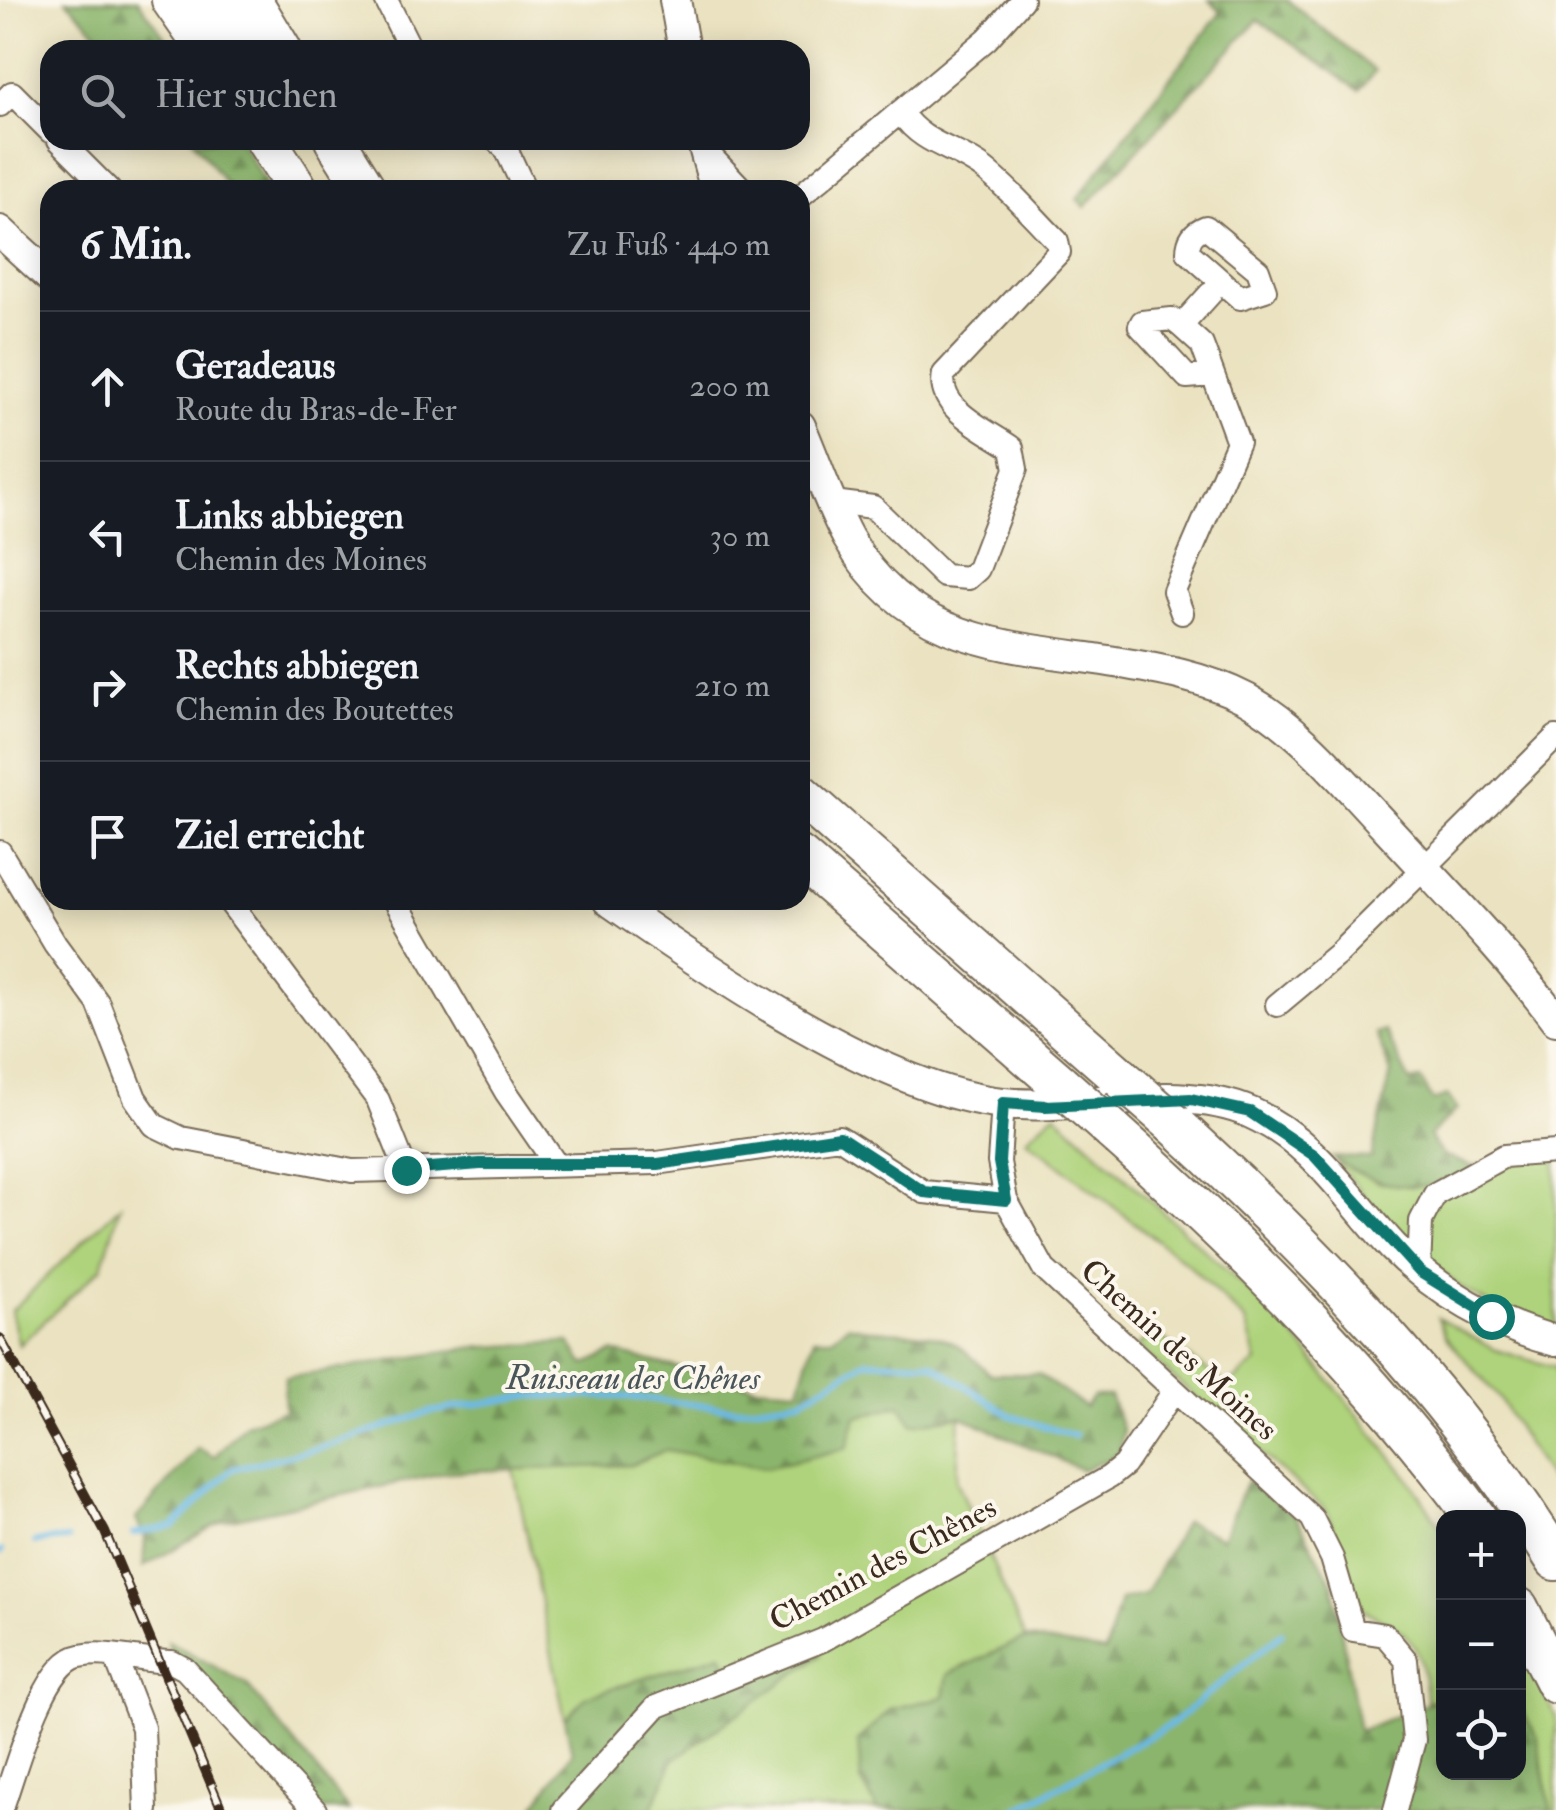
<!DOCTYPE html>
<html lang="de">
<head>
<meta charset="utf-8">
<style>
  :root { --surface:#171b24; --page:#242831; --text:#f1f3f6; --muted:#9ea1a6; --line:#363941 }
  body { margin:0; font-family:"IM FELL Double Pica",serif; background:var(--page); color:var(--text) }
  .controls { position:absolute; right:30px; bottom:30px; display:grid; overflow:hidden; border-radius:20px; box-shadow:0 5px 25px #0003 }
  .controls button { width:90px; height:90px; display:grid; place-items:center; padding:0; border:0; border-bottom:2px solid var(--line); background:var(--surface); color:var(--text); font:50px sans-serif }
  .stop { position:absolute; width:30px; height:30px; margin:-22px; border:8px solid #0f766e; border-radius:50%; background:#fff }
  .stop.end { background:#0f766e; border-color:#fff; box-shadow:0 2px 10px #0008 }
  .list { margin:0; padding:0; list-style:none }
  h2 { display:flex; justify-content:space-between; align-items:center; height:130px; margin:0; padding:0 40px; font-size:42px }
  h2 small { font-size:32px; font-weight:400; color:var(--muted) }
  .list li { display:grid; grid-template-columns:65px 1fr auto; gap:30px; align-items:center; box-sizing:border-box; height:150px; padding:0 40px; border-top:2px solid var(--line) }
  .list b { display:block; font-size:38px; white-space:nowrap }
  .list p { margin:0; font-size:32px; white-space:nowrap; color:var(--muted) }
  .list em { font-size:32px; font-style:normal; color:var(--muted) }
  .icon { flex:none; width:55px; height:55px; fill:none; stroke:currentColor; stroke-width:2; stroke-linecap:round; stroke-linejoin:round }
  .map { position:relative; flex:none; width:1556px; height:1810px; overflow:hidden }
  .search { position:absolute; background:var(--surface); box-shadow:0 5px 25px #0003; left:40px; top:40px; width:770px; height:110px; display:flex; align-items:center; gap:25px; box-sizing:border-box; padding:0 35px; border-radius:30px; color:var(--muted); font-size:38px }
  .panel { position:absolute; background:var(--surface); box-shadow:0 5px 25px #0003; left:40px; top:180px; width:770px; height:730px; border-radius:30px }
  .map>svg:first-child { display:block }
  .grass { fill:#afd37c; stroke:#757e4d; stroke-width:2.5 }
  .forest { fill:url(#forest-firs); stroke:#637045; stroke-width:2.5 }
  .lines { fill:none; stroke-linecap:round; stroke-linejoin:round }
  .stream { stroke:#6cbae6; stroke-width:6 }
  .street-casing { stroke:#786a57; stroke-width:26 }
  .secondary-casing { stroke:#786a57; stroke-width:34 }
  .highway-casing { stroke:#786a57; stroke-width:44 }
  .street { stroke:#fff; stroke-width:22 }
  .secondary { stroke:#fff; stroke-width:30 }
  .highway { stroke:#fff; stroke-width:40 }
  .rail-casing { stroke:#3b2a1e; stroke-width:10 }
  .rail { stroke:#fbf7ec; stroke-width:6; stroke-dasharray:19; stroke-linecap:butt }
  .highway-bridge-casing { stroke:#786a57; stroke-width:44; stroke-linecap:butt }
  .highway-bridge { stroke:#fff; stroke-width:40 }
  .route { stroke:#0f766e; stroke-width:12 }
  .labels { text-anchor:middle; dominant-baseline:central; stroke-width:8; stroke-linejoin:round; paint-order:stroke }
  .street-label { font-size:32px; fill:#3b2a1e; stroke:#fbf7ec }
  .water-label { font-size:35px; font-style:italic; fill:#4a555a; stroke:#fbf7ec }
</style>
</head>
<body>
<div class="map">
<svg width="1556" height="1810" viewBox="0 0 1556 1810">
  <defs>
    <pattern id="forest-firs" width="22" height="20" patternUnits="userSpaceOnUse" patternTransform="scale(2.5)"><rect width="22" height="20" fill="#8bb56c"/><path d="M5 1l3.5 6h-7zM16 11l3.5 6h-7z" fill="#739358"/></pattern>
  </defs>
  <rect width="100%" height="100%" fill="#fbf7ec"/>
  <filter id="ink" filterUnits="userSpaceOnUse"><feTurbulence type="fractalNoise" baseFrequency=".01" numOctaves="2"/><feDisplacementMap in="SourceGraphic" scale="20" xChannelSelector="R" yChannelSelector="G"/><feConvolveMatrix kernelMatrix="1 2 1 2 8 2 1 2 1" color-interpolation-filters="sRGB"/></filter>
  <filter id="wash" filterUnits="userSpaceOnUse"><feTurbulence type="fractalNoise" baseFrequency=".0048" numOctaves="4" result="noise"/><feDisplacementMap in="SourceGraphic" scale="40" xChannelSelector="R" yChannelSelector="G"/><feGaussianBlur stdDeviation="2.25" result="paint"/><feColorMatrix in="noise" values="0 0 0 0 0 0 0 0 0 0 0 0 0 0 0 0 0 1.4 0 .05"/><feComposite in="paint" operator="in"/></filter>
  <g filter="url(#wash)">
    <rect width="100%" height="100%" fill="#eae2c0"/>
    <path class="grass" d="M 1055,1113 L 1284,1323 L 1410,1480 L 1443,1531 L 1443,1697 L 1427,1702 C 1420,1643 1417,1636 1363,1610 L 1327,1511 L 1137,1346 L 1154,1333 L 1228,1385 L 1257,1362 L 1246,1322 L 1189,1265 L 1026,1139 Z
      M 1556,1152 L 1556,1328 C 1535,1320 1511,1314 1490,1304 C 1423,1270 1379,1213 1332,1157 L 1379,1183 Z
      M 120,1206 L 102,1267 L 19,1345 L 11,1311 Z
      M 1438,1318 L 1496,1350 L 1556,1368 L 1556,1491 L 1500,1399 L 1446,1337 Z
      M 901,1405 L 913,1424 L 960,1416 L 957,1481 L 1025,1638 L 948,1674 L 944,1697 L 891,1709 L 861,1781 L 878,1810 L 651,1810 L 674,1759 L 821,1654 L 735,1679 L 721,1654 L 587,1696 L 565,1719 L 513,1467 L 631,1465 L 665,1450 L 704,1454 L 846,1448 L 856,1417 Z
      M 1518,1645 L 1556,1717 L 1556,1810 L 1551,1810 L 1537,1736 L 1519,1706 Z"/>
    <path class="forest" d="M 66,0 L 138,0 L 174,50 L 114,50 Z
      M 1209,0 L 1287,0 L 1375,71 L 1359,90 L 1258,20 L 1085,207 L 1077,199 L 1221,12 Z
      M 193,140 L 240,140 L 269,190 L 230,190 Z
      M 1385,1031 L 1410,1082 L 1421,1080 L 1433,1101 L 1448,1096 L 1457,1109 L 1429,1136 L 1442,1155 L 1479,1169 C 1428,1196 1378,1191 1332,1157 L 1371,1158 L 1391,1073 L 1376,1034 Z
      M 848,1325 C 882,1336 930,1326 959,1346 C 970,1354 980,1365 990,1374 L 1038,1374 L 1085,1407 L 1093,1396 L 1110,1396 L 1123,1431 L 1119,1455 L 1082,1470 L 960,1416 L 913,1424 L 900,1405 L 856,1417 L 847,1448 L 766,1468 L 666,1450 L 631,1465 L 448,1472 L 222,1521 L 143,1567 L 145,1538 L 136,1519 L 198,1448 L 214,1457 L 245,1424 L 284,1411 L 285,1378 L 469,1348 L 569,1342 L 584,1365 L 613,1352 L 755,1386 L 799,1389 L 814,1338 L 832,1338 Z
      M 1247,1481 L 1297,1518 L 1333,1584 L 1359,1731 L 1443,1697 L 1444,1772 L 1518,1772 L 1519,1706 L 1537,1736 L 1551,1810 L 878,1810 L 861,1781 L 858,1741 L 891,1709 L 944,1697 L 948,1674 L 1025,1638 L 1105,1652 L 1120,1600 L 1145,1595 L 1185,1521 L 1222,1538 Z
      M 168,1641 L 246,1684 L 349,1810 L 315,1810 L 172,1662 Z
      M 804,1642 L 821,1655 L 674,1759 L 651,1810 L 532,1810 L 572,1753 L 565,1719 L 587,1696 L 722,1654 L 735,1679 Z"/>
    <g class="lines">
      <path class="stream" d="M 133,1534 L 174,1526 L 232,1469 L 328,1446 L 430,1412 L 527,1396 L 628,1397 L 736,1409 L 800,1400 L 867,1361 L 931,1363 L 1011,1416 L 1075,1436
        M 35,1542 L 68,1539
        M 0,1553 L 2,1551
        M 1016,1810 L 1172,1724 L 1282,1633"/>
    </g>
  </g>
  <g filter="url(#ink)">
    <g class="lines">
      <g class="street-casing">
        <path id="street" d="M 386,0 L 411,50
          M 0,105 L 12,93 L 50,131
          M 59,140 L 109,190
          M 496,140 L 506,149 L 525,190
          M 705,150 L 743,190
          M 800,196 L 987,39 L 1022,0
          M 1206,227 L 1258,270 L 1265,290 L 1240,298 L 1188,252 C 1188,239 1193,232 1206,227 Z
          M 1181,326 L 1172,319 L 1142,322 L 1140,326 L 1187,377 L 1212,375
          M 833,502 L 873,507 L 944,576 L 968,578 L 978,569 L 1016,469 L 1012,448 C 987,430 936,409 944,374 L 1059,252 L 1057,241 C 1033,217 1011,190 984,169 C 955,147 923,145 902,114
          M 1182,613 L 1174,591 L 1238,442 L 1202,345 L 1181,326 L 1210,294
          M 0,852 L 55,944 L 98,1003 L 135,1098 L 154,1125 L 181,1138 L 352,1171 L 657,1163 L 839,1137 L 924,1192 L 1006,1200
          M 228,900 L 378,1100 L 406,1170
          M 395,900 L 506,1092 L 555,1163
          M 1277,1005 L 1338,954 L 1556,737
          M 1003,1103 L 999,1162 L 1006,1200 L 1044,1269 L 1312,1518 L 1332,1558 L 1353,1630 L 1385,1635 L 1406,1660 L 1414,1740 L 1395,1810
          M 1419,1272 L 1421,1221 L 1435,1194 L 1504,1156 L 1556,1152
          M 115,1656 L 143,1728 L 146,1810
          M 1,1810 C 14,1777 42,1662 80,1656 C 109,1650 142,1662 172,1662 L 185,1669 L 315,1810
          M 563,1810 L 656,1707 L 823,1640 L 1109,1477 L 1124,1465 L 1174,1391"/>
      </g>
      <g class="secondary-casing">
        <path id="secondary" d="M 675,0 L 684,50
          M 702,140 L 716,190
          M 0,231 L 50,277
          M 800,426 C 816,463 829,503 848,538 C 908,643 1001,645 1109,661 C 1158,669 1203,676 1247,699 C 1302,730 1343,782 1386,827 C 1444,890 1505,951 1556,1020
          M 608,900 C 709,970 882,1091 1003,1103 C 1081,1111 1180,1081 1251,1113 C 1314,1141 1348,1199 1393,1247 C 1436,1291 1497,1326 1556,1341"/>
      </g>
      <g class="highway-casing">
        <path id="highway" d="M 172,0 L 207,50
          M 209,0 L 239,50
          M 251,0 L 281,50
          M 266,140 L 298,190
          M 335,140 L 366,190
          M 800,794 L 1120,1077
          M 800,857 L 1060,1084
          M 1174,1124 C 1318,1256 1452,1394 1556,1560
          M 1112,1130 C 1245,1249 1369,1373 1476,1518
          M 1518,1608 L 1556,1683"/>
      </g>
      <use href="#street" class="street"/>
      <use href="#secondary" class="secondary"/>
      <use href="#highway" class="highway"/>
      <g class="rail-casing">
        <path id="rail" d="M 0,1338 L 105,1532 L 222,1810"/>
      </g>
      <use href="#rail" class="rail"/>
      <g class="highway-bridge-casing">
        <path id="highway-bridge" d="M 1120,1077 L 1174,1124
          M 1060,1084 L 1112,1130"/>
      </g>
      <use href="#highway-bridge" class="highway-bridge"/>
    </g>
  </g>
  <g class="lines" filter="url(#ink)">
    <path class="route" d="M 406,1170 L 480,1164 L 658,1164 L 840,1137 L 924,1192 L 1006,1200 L 999,1162 L 1003,1103 L 1046,1106 L 1191,1099 L 1250,1112 L 1314,1155 L 1420,1272 L 1491,1316"/>
  </g>
  <g class="labels">
    <g class="street-label">
      <text transform="translate(1179 1350) rotate(42)">Chemin des Moines</text>
      <text transform="translate(883 1564) rotate(-28)">Chemin des Chênes</text>
    </g>
    <g class="water-label">
      <text x="633" y="1378">Ruisseau des Chênes</text>
    </g>
  </g>
</svg>
<div class="controls">
<button>+</button>
<button>−</button>
<button><svg class="icon" aria-label="locate" viewBox="0 0 24 24"><circle cx="12" cy="12" r="6"/><path d="M12 2v4M12 18v4M2 12h4M18 12h4"/></svg></button>
</div>
<div class="stop" style="left:1491px;top:1316px"></div>
<div class="stop end" style="left:406px;top:1170px"></div>
<div class="search"><svg class="icon" aria-label="search" viewBox="0 0 24 24"><circle cx="10" cy="10" r="6"/><path d="M15 15l6 6"/></svg>Hier suchen</div>
<section class="panel">
<h2>6 Min.<small>Zu Fuß · 440 m</small></h2>
<ul class="list">
<li><svg class="icon" aria-label="ahead" viewBox="0 0 24 24"><path d="M12 20V5M6 11l6-6 6 6"/></svg><div><b>Geradeaus</b><p>Route du Bras-de-Fer</p></div><em>200 m</em></li>
<li><svg class="icon" aria-label="left" viewBox="0 0 24 24"><path d="M17 20v-9H6M10 6l-5 5 5 5"/></svg><div><b>Links abbiegen</b><p>Chemin des Moines</p></div><em>30 m</em></li>
<li><svg class="icon" aria-label="right" viewBox="0 0 24 24"><path d="M7 20v-9h11M14 6l5 5-5 5"/></svg><div><b>Rechts abbiegen</b><p>Chemin des Boutettes</p></div><em>210 m</em></li>
<li><svg class="icon" aria-label="arrive" viewBox="0 0 24 24"><path d="M6 21V4h12l-3 4 3 4H6"/></svg><div><b>Ziel erreicht</b></div></li>
</ul>
</section>
</div>
</body>
</html>
